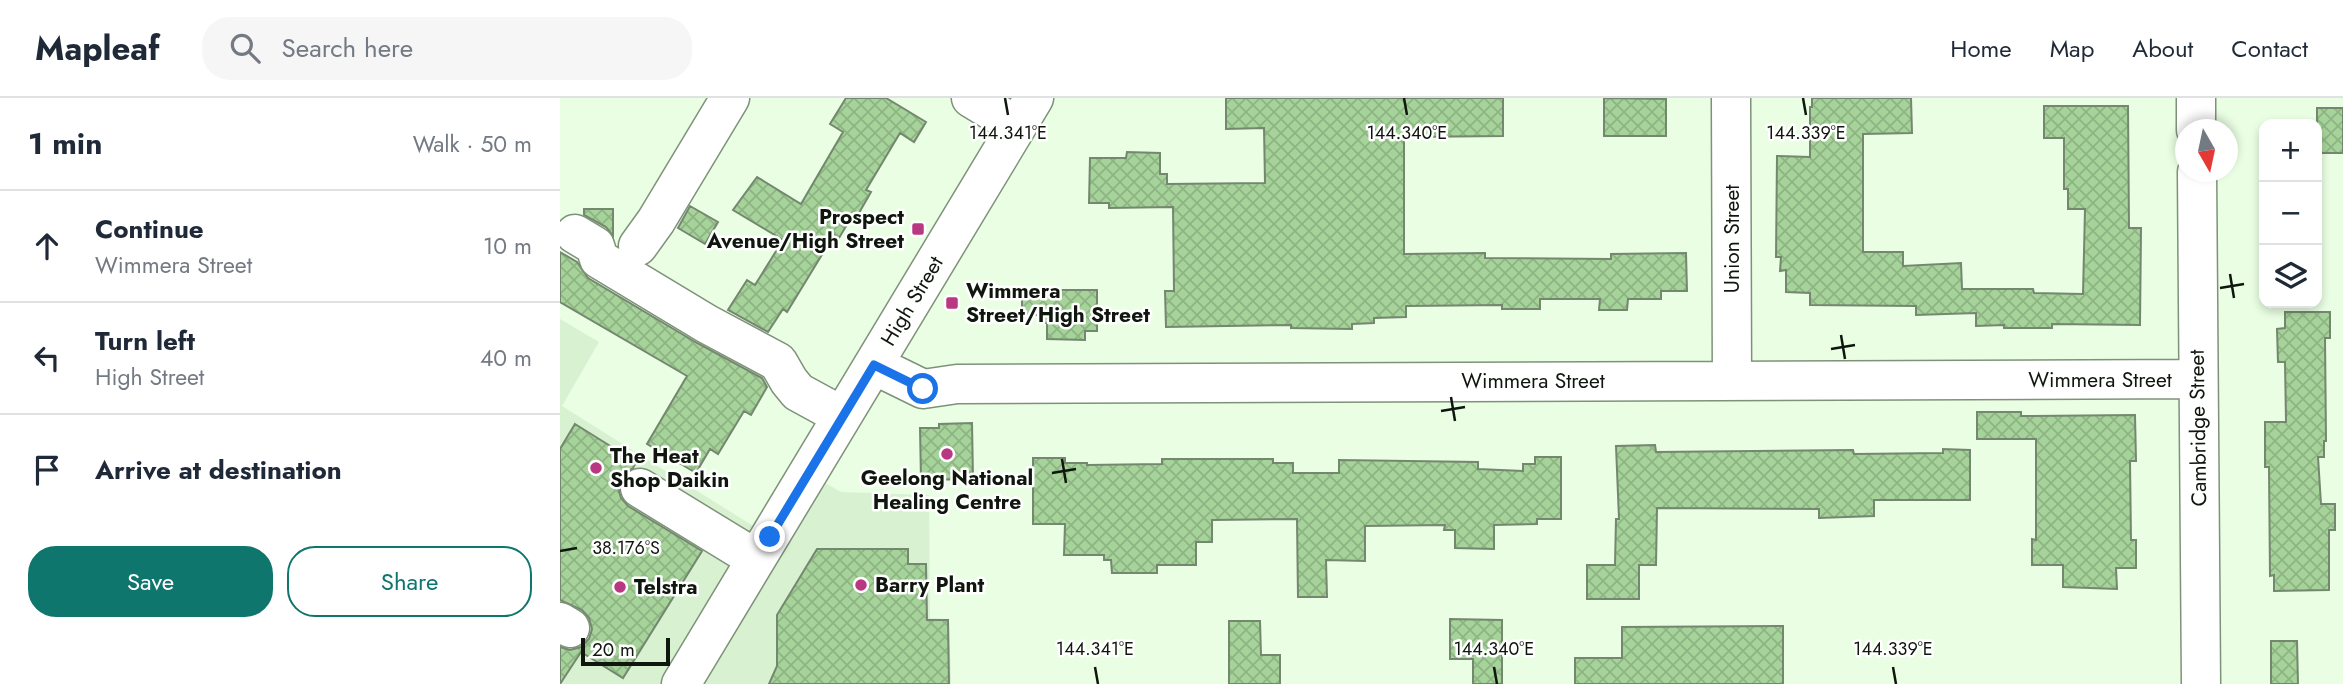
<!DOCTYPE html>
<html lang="en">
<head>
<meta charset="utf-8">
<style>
  :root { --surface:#fff; --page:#f6f6f7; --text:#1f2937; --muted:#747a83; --line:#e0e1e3; --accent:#0f766e }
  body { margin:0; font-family:Jost,sans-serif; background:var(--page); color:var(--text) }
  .controls { position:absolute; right:21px; top:21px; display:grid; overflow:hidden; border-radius:14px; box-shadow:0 4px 10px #0003 }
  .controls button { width:63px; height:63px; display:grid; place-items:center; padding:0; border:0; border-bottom:2px solid var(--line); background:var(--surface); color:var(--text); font:35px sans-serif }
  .compass { position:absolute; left:1615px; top:21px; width:63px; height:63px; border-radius:50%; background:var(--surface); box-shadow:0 4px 10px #0003; rotate:171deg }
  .scale { position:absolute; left:21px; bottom:18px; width:89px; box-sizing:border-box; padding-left:7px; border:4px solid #0f160d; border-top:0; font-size:19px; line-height:24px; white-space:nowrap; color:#0f160d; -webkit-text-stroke:5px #fff; paint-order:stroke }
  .stop { position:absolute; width:21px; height:21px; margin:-16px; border:5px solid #1a73e8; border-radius:50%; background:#fff }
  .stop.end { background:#1a73e8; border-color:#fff; box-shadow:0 2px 7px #0008 }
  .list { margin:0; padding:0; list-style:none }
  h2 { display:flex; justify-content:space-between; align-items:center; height:91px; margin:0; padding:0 28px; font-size:30px }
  h2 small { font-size:23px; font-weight:400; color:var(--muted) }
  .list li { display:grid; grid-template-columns:46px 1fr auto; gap:21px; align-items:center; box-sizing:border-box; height:112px; padding:0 28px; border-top:2px solid var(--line) }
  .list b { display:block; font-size:26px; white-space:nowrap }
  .list p { margin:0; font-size:23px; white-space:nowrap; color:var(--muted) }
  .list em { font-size:23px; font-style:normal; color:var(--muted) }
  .actions { display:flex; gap:14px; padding:21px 28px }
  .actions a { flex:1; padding:16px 0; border:2px solid var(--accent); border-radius:28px; text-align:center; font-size:24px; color:var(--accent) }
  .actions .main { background:var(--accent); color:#fff }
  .icon { flex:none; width:38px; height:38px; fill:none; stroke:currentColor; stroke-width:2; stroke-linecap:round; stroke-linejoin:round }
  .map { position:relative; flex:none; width:1783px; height:586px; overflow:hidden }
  header { display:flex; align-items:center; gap:42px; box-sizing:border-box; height:98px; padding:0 35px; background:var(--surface); border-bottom:2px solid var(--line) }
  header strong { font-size:33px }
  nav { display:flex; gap:38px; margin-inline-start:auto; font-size:24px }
  .search { width:490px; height:63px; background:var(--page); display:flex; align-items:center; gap:18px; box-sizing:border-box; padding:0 24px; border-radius:28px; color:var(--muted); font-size:26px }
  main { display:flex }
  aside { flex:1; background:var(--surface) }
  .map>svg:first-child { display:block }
  .built { fill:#d8f2d1 }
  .building { fill:url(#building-cross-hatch); stroke:#74876f; stroke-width:2 }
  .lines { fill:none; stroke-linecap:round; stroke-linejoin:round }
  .minor-casing { stroke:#7e9279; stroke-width:41 }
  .minor { stroke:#fff; stroke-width:38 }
  .route { stroke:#1a73e8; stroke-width:9 }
  .ticks { fill:none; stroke:#0f160d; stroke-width:2.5 }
  .poi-dot { fill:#b83882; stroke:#fff; stroke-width:2.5 }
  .labels { text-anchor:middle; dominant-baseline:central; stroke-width:5; stroke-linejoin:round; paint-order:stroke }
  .poi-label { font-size:21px; font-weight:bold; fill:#0f160d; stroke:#fff; text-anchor:start }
  .street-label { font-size:21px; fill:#0f160d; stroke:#fff }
  .ticks-label { font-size:18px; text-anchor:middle; fill:#0f160d; stroke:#fff; stroke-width:5; stroke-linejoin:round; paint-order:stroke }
</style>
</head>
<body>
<header>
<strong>Mapleaf</strong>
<div class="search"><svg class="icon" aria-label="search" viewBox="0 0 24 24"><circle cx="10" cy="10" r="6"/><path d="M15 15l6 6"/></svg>Search here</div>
<nav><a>Home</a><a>Map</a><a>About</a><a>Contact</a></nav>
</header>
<main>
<aside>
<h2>1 min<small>Walk · 50 m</small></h2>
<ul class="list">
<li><svg class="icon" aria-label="ahead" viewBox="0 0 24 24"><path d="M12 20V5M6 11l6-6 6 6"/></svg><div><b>Continue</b><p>Wimmera Street</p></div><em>10 m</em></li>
<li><svg class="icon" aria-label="left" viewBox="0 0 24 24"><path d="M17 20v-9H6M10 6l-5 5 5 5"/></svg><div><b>Turn left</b><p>High Street</p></div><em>40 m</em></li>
<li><svg class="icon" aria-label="arrive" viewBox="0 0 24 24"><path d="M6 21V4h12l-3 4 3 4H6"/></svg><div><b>Arrive at destination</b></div></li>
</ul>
<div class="actions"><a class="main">Save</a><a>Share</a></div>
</aside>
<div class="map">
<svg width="1783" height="586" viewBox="0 0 1783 586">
  <defs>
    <pattern id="building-cross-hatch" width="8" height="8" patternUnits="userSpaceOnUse" patternTransform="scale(1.75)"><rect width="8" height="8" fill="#a6d39a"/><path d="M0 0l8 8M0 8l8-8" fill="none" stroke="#8eb484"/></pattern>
  </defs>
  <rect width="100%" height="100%" fill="#e9fee3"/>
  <path class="built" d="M 0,221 L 39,244 L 2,308 L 209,438 L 248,375 L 281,394 L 369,397 L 370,520 L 389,521 L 391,586 L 0,586 Z"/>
  <path class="building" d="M 286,0 L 326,0 L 366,24 L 354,44 L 340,35 L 306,92 L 311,94 L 295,122 L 291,120 L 279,140 L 274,137 L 227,214 L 223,211 L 208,234 L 168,212 L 187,182 L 195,187 L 223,142 L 173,112 L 197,79 L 241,106 L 283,34 L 270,26 Z
    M 666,0 L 943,0 L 943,38 L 844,39 L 844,156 L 925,155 L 925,160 L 1051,161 L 1051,156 L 1126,155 L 1127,193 L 1101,193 L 1101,201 L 1068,201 L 1067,212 L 1039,212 L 1040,201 L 980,201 L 980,211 L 942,211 L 942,207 L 846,208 L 846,219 L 814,220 L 814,225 L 792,226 L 792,231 L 731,230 L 731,227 L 606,229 L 605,193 L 614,193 L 613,109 L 549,110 L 549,105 L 529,105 L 530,60 L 566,60 L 567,54 L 600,55 L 600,76 L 607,76 L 607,86 L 705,85 L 704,30 L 666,31 Z
    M 1044,0 L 1106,1 L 1106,38 L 1044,38 Z
    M 1252,0 L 1351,0 L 1352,35 L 1303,36 L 1303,154 L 1343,154 L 1343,168 L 1401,165 L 1402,191 L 1473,191 L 1474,195 L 1523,196 L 1525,111 L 1508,111 L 1508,91 L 1504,91 L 1504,40 L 1484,40 L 1484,8 L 1568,8 L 1569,130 L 1581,130 L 1580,227 L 1492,226 L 1492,230 L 1444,230 L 1444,227 L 1416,228 L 1416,215 L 1356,217 L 1356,208 L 1250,207 L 1250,195 L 1226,194 L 1226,172 L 1220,173 L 1221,159 L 1216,159 L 1217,58 L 1250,59 L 1250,9 L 1252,9 Z
    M 1757,10 L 1783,10 L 1783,55 L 1757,55 Z
    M 130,108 L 158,124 L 145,146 L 118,130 Z
    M 24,111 L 53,111 L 53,138 L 46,129 L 24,117 Z
    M 0,154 L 17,164 L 28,180 L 137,245 L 202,280 L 207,289 L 191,317 L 184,313 L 158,356 L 150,351 L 136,375 L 87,346 L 127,278 L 0,204 Z
    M 462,192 L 537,192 L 537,233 L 525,233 L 525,242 L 487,241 L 487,225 L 479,224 L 479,217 L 462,217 Z
    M 1725,214 L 1770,214 L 1770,240 L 1765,240 L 1766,343 L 1764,343 L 1764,359 L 1758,359 L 1761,406 L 1775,406 L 1775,432 L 1769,432 L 1769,492 L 1714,493 L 1714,477 L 1710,478 L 1709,369 L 1705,369 L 1705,324 L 1726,324 L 1725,264 L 1718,264 L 1717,231 L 1725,230 Z
    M 1417,314 L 1461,314 L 1461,318 L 1575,317 L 1576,363 L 1570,363 L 1571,442 L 1576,442 L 1576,470 L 1556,470 L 1557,491 L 1503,489 L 1503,467 L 1472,467 L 1472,441 L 1476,442 L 1476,341 L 1417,341 Z
    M 412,325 L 413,381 L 361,382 L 360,330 L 379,330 L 379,326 Z
    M 15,326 L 76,364 L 73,370 L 62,378 L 58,389 L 61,400 L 68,408 L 142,453 L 63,580 L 21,554 L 0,586 L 0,549 L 10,552 L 21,549 L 29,541 L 32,531 L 29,520 L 22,512 L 0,502 L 0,351 Z
    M 1095,347 L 1096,354 L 1293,352 L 1294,356 L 1383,355 L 1383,351 L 1410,352 L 1410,402 L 1314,402 L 1314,418 L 1259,420 L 1259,411 L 1097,410 L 1096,467 L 1079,467 L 1079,501 L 1027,501 L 1027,467 L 1055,467 L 1056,421 L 1059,421 L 1056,348 Z
    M 975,359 L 1001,359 L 1001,421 L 977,421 L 977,426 L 934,427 L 934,451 L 895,450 L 895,432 L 884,432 L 885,427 L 805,428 L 805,463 L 766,462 L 767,499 L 738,499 L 737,421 L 652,422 L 652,444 L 636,444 L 636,467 L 597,467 L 597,475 L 552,475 L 551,462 L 544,462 L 544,457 L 504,457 L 505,426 L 473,426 L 473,360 L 505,360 L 505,365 L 527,365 L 527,367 L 602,366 L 602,361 L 713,361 L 713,365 L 733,365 L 733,375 L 779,375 L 779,362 L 918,364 L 918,371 L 963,373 L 963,366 L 975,366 Z
    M 257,451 L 348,451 L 348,466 L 366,466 L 367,522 L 388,522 L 389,586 L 209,586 L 217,568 L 217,517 Z
    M 890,521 L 942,522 L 942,586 L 913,586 L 913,561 L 890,561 Z
    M 669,523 L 700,523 L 701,557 L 720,557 L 720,586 L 669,586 Z
    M 1223,528 L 1223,586 L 1015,586 L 1015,560 L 1062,560 L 1062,529 Z
    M 1711,543 L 1737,543 L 1738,586 L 1711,586 Z"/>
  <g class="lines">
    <g class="minor-casing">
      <path id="minor" d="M 411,0 L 457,28
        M 1171,0 L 1172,282
        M 1636,0 L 1636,32
        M 1637,74 L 1641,586
        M 15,136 L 35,148 L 39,161 L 147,226 L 218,264 L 229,283 L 238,294 L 282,318
        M 78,148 L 96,123 L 170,0
        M 314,267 L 363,291 L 397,286 L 1637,281
        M 80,390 L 196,461
        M 0,524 L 10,530
        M 121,586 L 474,0"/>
    </g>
    <use href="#minor" class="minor"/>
  </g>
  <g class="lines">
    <path class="route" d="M 210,439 L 314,267 L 363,291"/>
  </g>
  <path class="ticks" d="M 445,0 L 448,17M 844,0 L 847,17M 1243,0 L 1246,17M 1670,176 L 1674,200M 1660,190 L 1684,186M 1281,237 L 1285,261M 1271,251 L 1295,247M 891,299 L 895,323M 881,313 L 905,309M 502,361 L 506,385M 492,375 L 516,371M 0,453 L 17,450M 535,569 L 538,586M 934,569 L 937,586M 1333,569 L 1336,586"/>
  <g class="poi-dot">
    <rect x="351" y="124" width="14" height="14" rx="3.5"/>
    <rect x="385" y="198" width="14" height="14" rx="3.5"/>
    <circle cx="387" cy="356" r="7"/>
    <circle cx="36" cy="370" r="7"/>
    <circle cx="301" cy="487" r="7"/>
    <circle cx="60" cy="489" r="7"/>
  </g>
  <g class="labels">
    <g class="poi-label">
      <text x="344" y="119" text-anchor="end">Prospect<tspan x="344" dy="24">Avenue/High Street</tspan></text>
      <text x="406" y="193">Wimmera<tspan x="406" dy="24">Street/High Street</tspan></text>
      <text x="50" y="358">The Heat<tspan x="50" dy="24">Shop Daikin</tspan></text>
      <text x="387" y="380" text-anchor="middle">Geelong National<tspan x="387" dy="24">Healing Centre</tspan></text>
      <text x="315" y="487">Barry Plant</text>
      <text x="74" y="489">Telstra</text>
    </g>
    <g class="street-label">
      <text transform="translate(1172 141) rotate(-90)">Union Street</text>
      <text transform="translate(352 203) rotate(-59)">High Street</text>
      <text x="1540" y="282">Wimmera Street</text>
      <text x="973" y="283">Wimmera Street</text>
      <text transform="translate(1638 330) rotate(-91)">Cambridge Street</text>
    </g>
  </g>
  <g class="ticks-label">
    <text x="448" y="41">144.341°E</text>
    <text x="847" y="41">144.340°E</text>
    <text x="1246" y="41">144.339°E</text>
    <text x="66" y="456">38.176°S</text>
    <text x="535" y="557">144.341°E</text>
    <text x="934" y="557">144.340°E</text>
    <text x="1333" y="557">144.339°E</text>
  </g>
</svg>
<div class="controls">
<button>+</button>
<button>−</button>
<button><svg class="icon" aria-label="layers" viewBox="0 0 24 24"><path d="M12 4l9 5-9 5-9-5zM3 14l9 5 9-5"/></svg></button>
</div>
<svg class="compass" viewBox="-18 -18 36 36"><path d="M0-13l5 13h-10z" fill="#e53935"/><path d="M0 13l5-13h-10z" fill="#747a83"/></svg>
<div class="scale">20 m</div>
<div class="stop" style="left:363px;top:291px"></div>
<div class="stop end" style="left:210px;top:439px"></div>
</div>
</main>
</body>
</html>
